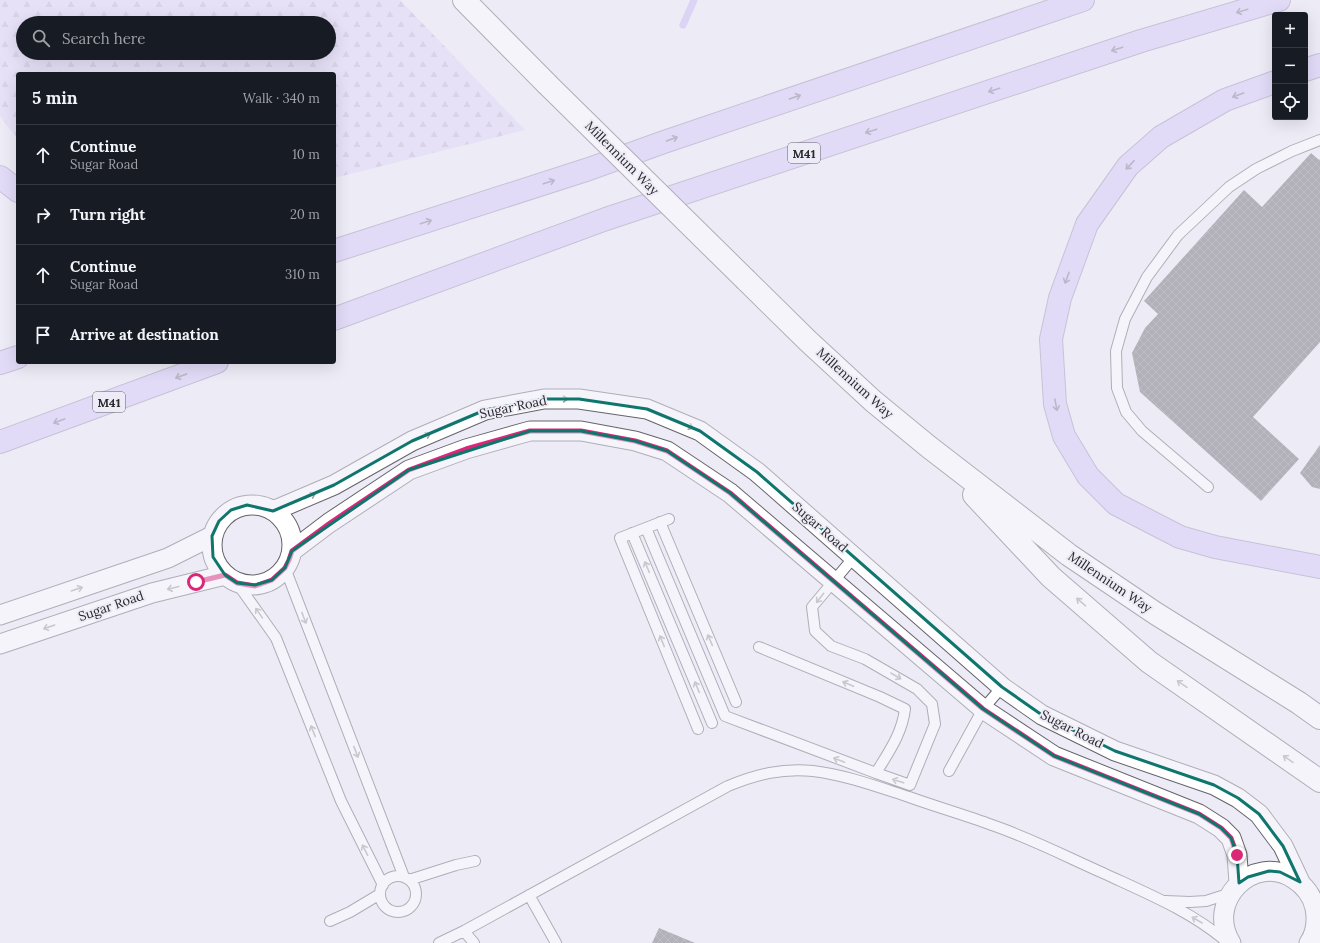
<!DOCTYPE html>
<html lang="en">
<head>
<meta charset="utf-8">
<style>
  :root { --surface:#171b24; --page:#242831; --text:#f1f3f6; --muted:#9ea1a6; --line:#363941 }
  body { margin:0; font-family:Lora,serif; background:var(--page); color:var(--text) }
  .controls { position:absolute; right:12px; top:12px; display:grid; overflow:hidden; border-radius:4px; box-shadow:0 4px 16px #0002 }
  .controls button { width:36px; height:36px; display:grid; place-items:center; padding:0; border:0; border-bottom:1px solid var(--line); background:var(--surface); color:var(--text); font:20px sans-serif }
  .stop { position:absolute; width:12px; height:12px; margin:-9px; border:3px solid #db2777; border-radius:50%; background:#fff }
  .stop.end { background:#db2777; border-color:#fff; box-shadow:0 1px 4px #0008 }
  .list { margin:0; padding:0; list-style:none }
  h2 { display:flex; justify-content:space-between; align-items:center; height:52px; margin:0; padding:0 16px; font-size:17px }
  h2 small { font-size:13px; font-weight:400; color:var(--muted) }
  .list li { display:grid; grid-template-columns:26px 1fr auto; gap:12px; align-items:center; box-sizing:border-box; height:60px; padding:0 16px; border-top:1px solid var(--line) }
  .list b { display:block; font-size:15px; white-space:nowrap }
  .list p { margin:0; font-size:13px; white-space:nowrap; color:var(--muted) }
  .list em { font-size:13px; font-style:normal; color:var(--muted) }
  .icon { flex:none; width:22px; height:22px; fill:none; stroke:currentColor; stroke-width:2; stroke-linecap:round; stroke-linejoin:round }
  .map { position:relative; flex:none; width:1320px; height:943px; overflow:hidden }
  .search { position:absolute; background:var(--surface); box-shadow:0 4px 16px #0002; left:16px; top:16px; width:320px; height:44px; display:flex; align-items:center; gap:10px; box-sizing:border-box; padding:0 14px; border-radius:22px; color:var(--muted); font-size:15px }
  .panel { position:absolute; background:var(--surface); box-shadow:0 4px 16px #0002; left:16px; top:72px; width:320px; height:292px; border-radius:4px }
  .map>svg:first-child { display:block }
  .forest { fill:url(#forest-firs); fill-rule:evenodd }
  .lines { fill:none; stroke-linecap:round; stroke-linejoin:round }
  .stream { stroke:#c7b5f4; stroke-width:7 }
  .building { fill:url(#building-cross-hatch) }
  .lane-casing { stroke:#66636c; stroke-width:12 }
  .street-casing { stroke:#66636c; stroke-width:21 }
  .secondary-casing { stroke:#66636c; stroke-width:24 }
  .highway-casing { stroke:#998fb2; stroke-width:24 }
  .lane { stroke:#fff; stroke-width:10 }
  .street { stroke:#fff; stroke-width:19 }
  .secondary { stroke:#fff; stroke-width:22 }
  .highway { stroke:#d6c7fa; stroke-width:22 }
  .secondary-bridge-casing { stroke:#66636c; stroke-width:24; stroke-linecap:butt }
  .secondary-bridge { stroke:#fff; stroke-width:22 }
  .oneway { stroke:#807893 }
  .oneway2 { stroke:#9f9ea0 }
  .route { stroke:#db2777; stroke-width:5 }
  .marked { fill:none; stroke:#0f766e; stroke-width:3; stroke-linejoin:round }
  .labels { text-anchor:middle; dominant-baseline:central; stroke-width:4; stroke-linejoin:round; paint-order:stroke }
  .shield { fill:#edebf5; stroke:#646268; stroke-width:1 }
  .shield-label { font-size:12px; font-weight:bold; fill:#29282c }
  .street-label { font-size:13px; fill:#29282c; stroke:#edebf5 }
</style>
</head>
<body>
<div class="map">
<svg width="1320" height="943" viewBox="0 0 1320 943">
  <defs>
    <pattern id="forest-firs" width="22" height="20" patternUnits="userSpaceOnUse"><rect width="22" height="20" fill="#ded4f8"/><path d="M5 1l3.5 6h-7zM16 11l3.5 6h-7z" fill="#beb6d5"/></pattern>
    <pattern id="building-cross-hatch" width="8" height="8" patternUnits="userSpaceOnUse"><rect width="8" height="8" fill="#6c6a72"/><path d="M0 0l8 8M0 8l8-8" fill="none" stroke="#858389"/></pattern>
  </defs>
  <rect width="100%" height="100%" fill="#edebf5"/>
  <path class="forest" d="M 0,0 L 400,0 L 525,130 L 334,178 L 334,74 L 18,74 L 18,139 L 0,116 ZM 23,23 L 329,23 L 329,53 L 23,53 Z"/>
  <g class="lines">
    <path class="stream" d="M 683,25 L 694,0"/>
  </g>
  <path class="building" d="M 1311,153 L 1319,160 L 1320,159 L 1320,342 L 1253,417 L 1299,459 L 1261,501 L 1140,392 L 1132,353 L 1145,328 L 1158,314 L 1144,301 L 1244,190 L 1262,207 Z
    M 1320,445 L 1320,489 L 1312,487 L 1300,473 Z
    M 659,928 L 695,943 L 652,943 Z"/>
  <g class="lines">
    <g class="lane-casing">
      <path id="lane" d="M 1208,487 L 1142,431 L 1126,412 L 1117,388 L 1116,351 L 1125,319 L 1147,277 L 1178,235 L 1229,187 L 1256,169 L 1292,151 L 1320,140
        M 669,519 L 620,538 L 698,729
        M 660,522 L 736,702
        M 646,528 L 725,716 L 876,773
        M 632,533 L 712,723
        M 285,568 L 404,877
        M 237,583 L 276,638 L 341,801 L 383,885
        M 759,647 L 880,697 L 905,709 C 902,734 888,753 876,773 L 910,785 L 935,724 L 932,704 L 917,689 L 865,659 L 831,646 L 815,631 L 812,607 L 854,557
        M 949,771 L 983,709 L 1002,687
        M380 894a18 18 0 1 1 36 0a18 18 0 1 1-36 0Z
        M 409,880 L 456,865 L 475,861
        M 529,895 L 556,943
        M 1165,901 L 1190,902 L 1206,901 L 1231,893
        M 330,921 L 350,912 L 380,894
        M 464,931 L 474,943
        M 439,943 L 464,931 L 728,786 C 757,774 782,768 813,771 C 846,775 878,787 909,797 C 937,807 965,815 992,825 C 1030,838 1067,857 1103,873 C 1146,893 1191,911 1227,942"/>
    </g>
    <g class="street-casing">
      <path id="street" d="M212 545a40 40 0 1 1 80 0a40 40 0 1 1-80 0Z
        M 273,511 L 334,485 L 412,441 L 485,410 L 544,399 L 579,399 L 647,409 L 700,431 L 757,472 L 1002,687 L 1042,715 L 1115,751 L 1214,785 L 1238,798 L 1259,814 L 1283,846 L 1300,882
        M 292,551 L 329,523 L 409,470 L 466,449 L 530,431 L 581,431 L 635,441 L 667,451 L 730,493 L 983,709 L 1054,756 L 1199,814 L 1221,828 L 1231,838 L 1237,855 L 1239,883
        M 0,615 L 168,558 L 212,536
        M 0,644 L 152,593 L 225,575
        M 1231,943 C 1205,902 1253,852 1294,879 C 1305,886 1312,895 1315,908 C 1317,919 1316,933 1309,943"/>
    </g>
    <g class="secondary-casing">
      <path id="secondary" d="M 464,0 L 547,84
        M 746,280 L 808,341 L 873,401 L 929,447 L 1069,555 L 1155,613 L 1299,703 L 1320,718
        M 974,495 L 1051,577 L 1149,662 L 1320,781"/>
    </g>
    <g class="highway-casing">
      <path id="highway" d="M 1305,70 L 1320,65
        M 1275,82 L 1225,100 L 1161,137 L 1128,166 L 1087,224 L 1060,298 L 1051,339 L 1055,404 L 1064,436 L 1088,476 L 1116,504 L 1180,537 L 1215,547 L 1320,567
        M 0,177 L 18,191
        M 334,251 L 589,169 L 664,142 L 1083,0
        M 334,319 L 606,219 L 1141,41 L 1279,0
        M 0,363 L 18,357
        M 0,442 L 217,362"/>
    </g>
    <use href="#lane" class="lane"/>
    <use href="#street" class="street"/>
    <use href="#secondary" class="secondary"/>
    <use href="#highway" class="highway"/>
    <g class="secondary-bridge-casing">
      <path id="secondary-bridge" d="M 547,84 L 746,280"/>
    </g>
    <use href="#secondary-bridge" class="secondary-bridge"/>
  </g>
  <defs><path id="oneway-shaft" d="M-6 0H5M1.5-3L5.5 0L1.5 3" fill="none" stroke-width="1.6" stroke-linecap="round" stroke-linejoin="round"/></defs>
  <g class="oneway">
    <use href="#oneway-shaft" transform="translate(1242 11) rotate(163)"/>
    <use href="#oneway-shaft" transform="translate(1117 49) rotate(162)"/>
    <use href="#oneway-shaft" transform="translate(994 90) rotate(162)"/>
    <use href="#oneway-shaft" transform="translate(1238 95) rotate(160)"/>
    <use href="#oneway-shaft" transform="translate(795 97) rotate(-19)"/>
    <use href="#oneway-shaft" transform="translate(871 131) rotate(162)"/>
    <use href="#oneway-shaft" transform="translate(672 139) rotate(-19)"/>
    <use href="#oneway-shaft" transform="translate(1130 165) rotate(133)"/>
    <use href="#oneway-shaft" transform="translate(549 182) rotate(-18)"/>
    <use href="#oneway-shaft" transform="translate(426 222) rotate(-18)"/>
    <use href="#oneway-shaft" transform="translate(1067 278) rotate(110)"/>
    <use href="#oneway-shaft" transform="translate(181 376) rotate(160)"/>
    <use href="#oneway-shaft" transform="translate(1056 405) rotate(79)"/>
    <use href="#oneway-shaft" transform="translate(59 421) rotate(160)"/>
  </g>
  <g class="oneway2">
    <use href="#oneway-shaft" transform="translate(562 399)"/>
    <use href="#oneway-shaft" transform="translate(688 426) rotate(22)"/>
    <use href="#oneway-shaft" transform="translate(425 436) rotate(-23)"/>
    <use href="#oneway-shaft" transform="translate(310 496) rotate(-24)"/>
    <use href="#oneway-shaft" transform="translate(647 567) rotate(-113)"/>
    <use href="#oneway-shaft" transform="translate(173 588) rotate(166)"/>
    <use href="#oneway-shaft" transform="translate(77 589) rotate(-19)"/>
    <use href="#oneway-shaft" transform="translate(820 598) rotate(128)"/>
    <use href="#oneway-shaft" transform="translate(1081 602) rotate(-139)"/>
    <use href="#oneway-shaft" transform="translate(259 613) rotate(-125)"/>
    <use href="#oneway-shaft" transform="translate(304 618) rotate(69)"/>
    <use href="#oneway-shaft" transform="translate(49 627) rotate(161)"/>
    <use href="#oneway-shaft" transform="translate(710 640) rotate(-113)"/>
    <use href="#oneway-shaft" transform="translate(662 641) rotate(-112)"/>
    <use href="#oneway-shaft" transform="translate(896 676) rotate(30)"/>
    <use href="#oneway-shaft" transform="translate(848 684) rotate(-157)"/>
    <use href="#oneway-shaft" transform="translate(1182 684) rotate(-145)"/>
    <use href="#oneway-shaft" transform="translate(697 687) rotate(-113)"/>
    <use href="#oneway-shaft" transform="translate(313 731) rotate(-112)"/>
    <use href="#oneway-shaft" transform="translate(356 752) rotate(69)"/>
    <use href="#oneway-shaft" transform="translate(1288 759) rotate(-145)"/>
    <use href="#oneway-shaft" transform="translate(839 760) rotate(-159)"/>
    <use href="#oneway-shaft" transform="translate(898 781) rotate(-162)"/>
    <use href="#oneway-shaft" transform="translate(365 850) rotate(-117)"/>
    <use href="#oneway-shaft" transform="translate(1197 920) rotate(-150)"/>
  </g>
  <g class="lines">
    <path class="route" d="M 196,582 L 225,575 L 237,583 L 255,586 L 272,580 L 285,568 L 289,560 L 292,551 L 330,523 L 409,470 L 466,449 L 530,431 L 581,431 L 635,441 L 667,451 L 730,493 L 983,709 L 1054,756 L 1199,814 L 1221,828 L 1231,838 L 1237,855"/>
  </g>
  <path d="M0 0H1320V943H0ZM 544,399 L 579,399 L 647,409 L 700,431 L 757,472 L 1002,687 L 1042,715 L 1115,751 L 1214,785 L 1238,798 L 1259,814 L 1283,846 L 1300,882 L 1280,872 L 1269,871 L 1248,877 L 1239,883 L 1237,855 L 1231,838 L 1221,828 L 1199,814 L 1054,756 L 983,709 L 730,493 L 667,451 L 635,441 L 581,431 L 530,431 L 409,470 L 292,551 L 285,568 L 272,580 L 255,585 L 237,583 L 225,575 L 213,557 L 212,536 L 219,521 L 231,510 L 247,505 L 273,511 L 334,485 L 412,441 L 485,410 Z" fill="#edebf5" fill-opacity=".55" fill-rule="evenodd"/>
  <path class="marked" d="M 544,399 L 579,399 L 647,409 L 700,431 L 757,472 L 1002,687 L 1042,715 L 1115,751 L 1214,785 L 1238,798 L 1259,814 L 1283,846 L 1300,882 L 1280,872 L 1269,871 L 1248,877 L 1239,883 L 1237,855 L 1231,838 L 1221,828 L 1199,814 L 1054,756 L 983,709 L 730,493 L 667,451 L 635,441 L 581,431 L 530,431 L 409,470 L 292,551 L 285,568 L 272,580 L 255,585 L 237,583 L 225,575 L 213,557 L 212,536 L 219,521 L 231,510 L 247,505 L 273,511 L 334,485 L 412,441 L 485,410 Z"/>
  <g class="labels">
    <g class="shield">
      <rect x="788" y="143" width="32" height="20" rx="3"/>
      <rect x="93" y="392" width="32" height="20" rx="3"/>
    </g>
    <g class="shield-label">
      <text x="804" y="153">M41</text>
      <text x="109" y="402">M41</text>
    </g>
    <g class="street-label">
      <text transform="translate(622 158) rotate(45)">Millennium Way</text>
      <text transform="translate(855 383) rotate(42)">Millennium Way</text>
      <text transform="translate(513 407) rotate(-12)">Sugar Road</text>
      <text transform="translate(820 527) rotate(41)">Sugar Road</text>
      <text transform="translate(1110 582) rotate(34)">Millennium Way</text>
      <text transform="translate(111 606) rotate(-19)">Sugar Road</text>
      <text transform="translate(1072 729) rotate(27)">Sugar Road</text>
    </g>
  </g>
</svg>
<div class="controls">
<button>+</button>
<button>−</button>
<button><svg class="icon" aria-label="locate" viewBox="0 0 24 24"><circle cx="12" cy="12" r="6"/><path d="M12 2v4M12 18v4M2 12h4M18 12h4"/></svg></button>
</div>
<div class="stop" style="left:196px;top:582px"></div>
<div class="stop end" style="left:1237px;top:855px"></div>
<div class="search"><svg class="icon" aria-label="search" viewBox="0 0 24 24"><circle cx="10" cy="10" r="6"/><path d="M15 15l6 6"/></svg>Search here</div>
<section class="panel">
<h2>5 min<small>Walk · 340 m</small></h2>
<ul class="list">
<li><svg class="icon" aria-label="ahead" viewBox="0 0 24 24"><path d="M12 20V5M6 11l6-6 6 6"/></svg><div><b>Continue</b><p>Sugar Road</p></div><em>10 m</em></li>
<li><svg class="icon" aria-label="right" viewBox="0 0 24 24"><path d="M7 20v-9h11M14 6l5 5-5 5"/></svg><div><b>Turn right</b></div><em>20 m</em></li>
<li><svg class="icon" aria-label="ahead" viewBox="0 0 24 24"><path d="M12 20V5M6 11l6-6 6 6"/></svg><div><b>Continue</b><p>Sugar Road</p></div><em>310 m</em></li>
<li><svg class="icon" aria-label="arrive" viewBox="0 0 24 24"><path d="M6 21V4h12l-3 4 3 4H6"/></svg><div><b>Arrive at destination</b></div></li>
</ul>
</section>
</div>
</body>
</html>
